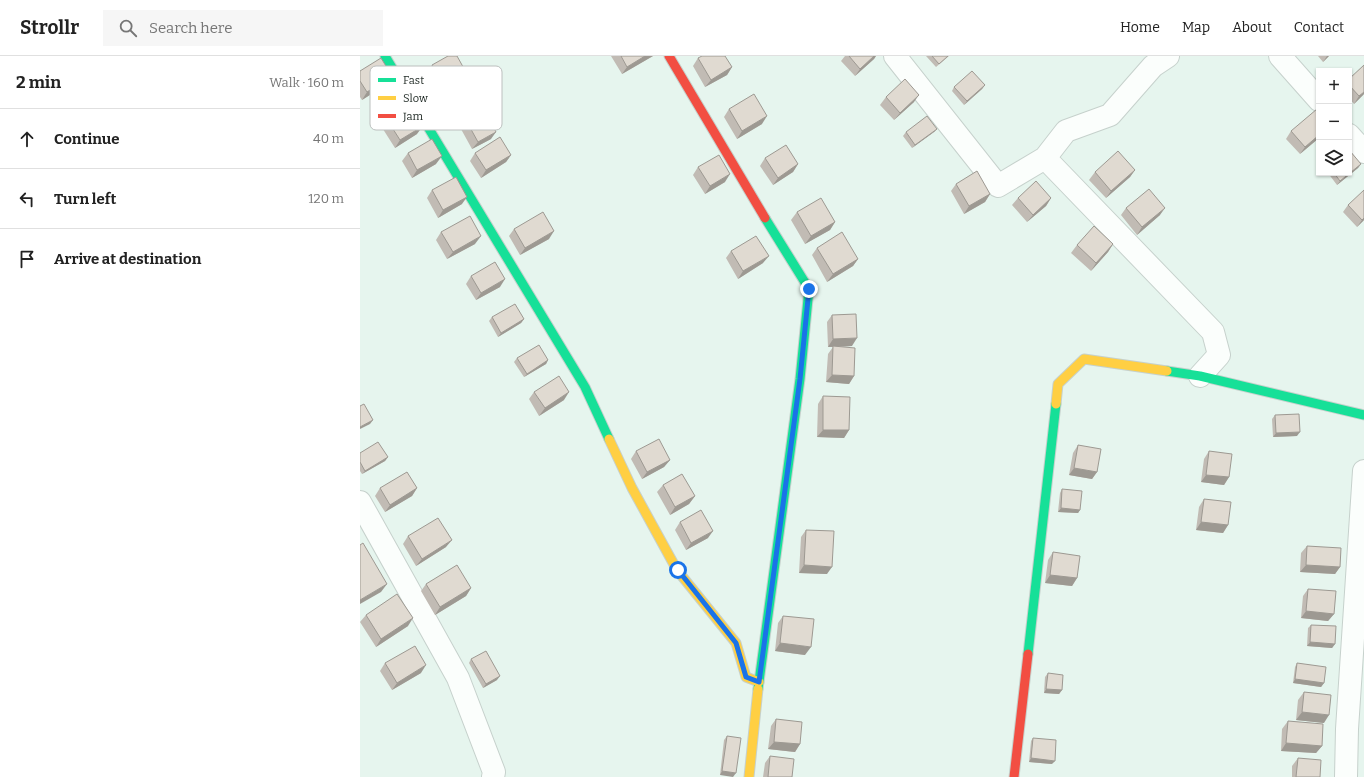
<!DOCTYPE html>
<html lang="en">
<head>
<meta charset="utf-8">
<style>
  :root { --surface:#fff; --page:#f6f6f6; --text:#222; --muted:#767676; --line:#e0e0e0 }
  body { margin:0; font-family:Bitter,serif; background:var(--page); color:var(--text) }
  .controls { position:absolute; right:12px; top:12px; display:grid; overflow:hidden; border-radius:0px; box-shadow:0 1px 3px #0004 }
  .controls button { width:36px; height:36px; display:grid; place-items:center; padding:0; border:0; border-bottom:1px solid var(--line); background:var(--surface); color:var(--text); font:20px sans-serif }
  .stop { position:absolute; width:12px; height:12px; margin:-9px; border:3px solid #1a73e8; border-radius:50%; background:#fff }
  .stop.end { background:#1a73e8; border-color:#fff; box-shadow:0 1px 4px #0008 }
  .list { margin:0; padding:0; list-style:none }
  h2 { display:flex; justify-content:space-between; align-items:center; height:52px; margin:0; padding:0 16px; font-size:17px }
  h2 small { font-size:13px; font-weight:400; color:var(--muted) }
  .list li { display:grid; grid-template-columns:26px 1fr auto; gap:12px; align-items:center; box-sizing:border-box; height:60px; padding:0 16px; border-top:1px solid var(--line) }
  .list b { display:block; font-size:15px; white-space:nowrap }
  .list em { font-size:13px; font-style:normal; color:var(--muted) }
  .icon { flex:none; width:22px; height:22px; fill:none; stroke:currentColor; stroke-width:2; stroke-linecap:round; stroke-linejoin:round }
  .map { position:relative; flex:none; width:1004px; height:721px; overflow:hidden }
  header { display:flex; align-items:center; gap:24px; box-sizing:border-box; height:56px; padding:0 20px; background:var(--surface); border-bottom:1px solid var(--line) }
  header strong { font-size:19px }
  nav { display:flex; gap:22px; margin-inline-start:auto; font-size:14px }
  .search { width:280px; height:36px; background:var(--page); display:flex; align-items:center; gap:10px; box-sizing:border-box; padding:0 14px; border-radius:0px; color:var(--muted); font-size:15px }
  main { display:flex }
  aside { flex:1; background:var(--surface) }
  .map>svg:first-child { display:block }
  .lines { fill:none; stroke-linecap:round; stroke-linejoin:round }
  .street-casing { stroke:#c6d1cc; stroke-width:24 }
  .fast-casing { stroke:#c6d1cc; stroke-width:11 }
  .slow-casing { stroke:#c6d1cc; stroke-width:11 }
  .jam-casing { stroke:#c6d1cc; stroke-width:11 }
  .street { stroke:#fbfefc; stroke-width:22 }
  .fast { stroke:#16e098; stroke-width:9 }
  .slow { stroke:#ffcf43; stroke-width:9 }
  .jam { stroke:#f24e42; stroke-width:9 }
  .wall { fill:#c1bbb4 }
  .shaded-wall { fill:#9d9992 }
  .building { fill:#e0dad1; stroke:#9d9992 }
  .route { stroke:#1a73e8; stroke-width:5 }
  .key { fill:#fff; stroke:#bcbfbe; stroke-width:1 }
  .key-label { font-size:11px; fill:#212b26 }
</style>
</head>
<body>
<header>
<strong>Strollr</strong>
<div class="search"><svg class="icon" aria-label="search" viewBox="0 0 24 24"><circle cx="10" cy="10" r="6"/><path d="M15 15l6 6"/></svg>Search here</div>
<nav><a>Home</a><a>Map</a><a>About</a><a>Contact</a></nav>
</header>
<main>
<aside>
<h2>2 min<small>Walk · 160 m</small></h2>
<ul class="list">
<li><svg class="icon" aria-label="ahead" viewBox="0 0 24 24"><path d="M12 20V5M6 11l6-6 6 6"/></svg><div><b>Continue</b></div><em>40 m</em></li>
<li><svg class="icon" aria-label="left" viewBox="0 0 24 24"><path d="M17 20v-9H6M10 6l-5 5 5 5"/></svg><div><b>Turn left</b></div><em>120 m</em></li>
<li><svg class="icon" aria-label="arrive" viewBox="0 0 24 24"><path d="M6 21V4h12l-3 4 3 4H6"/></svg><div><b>Arrive at destination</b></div></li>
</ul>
</aside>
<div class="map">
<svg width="1004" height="721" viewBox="0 0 1004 721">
  <rect width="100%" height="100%" fill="#e6f5ee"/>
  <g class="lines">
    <g class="street-casing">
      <path id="street" d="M 535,0 L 638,130 L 685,102 L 706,75 L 750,59 L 793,10 L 808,0
        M 920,0 L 959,44
        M 989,79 L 1004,96
        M 685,102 L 853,276 L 859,299 L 840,320
        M 0,446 L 98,622 L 134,716 L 133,721
        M 986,721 L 987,673 L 1004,415"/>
    </g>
    <g class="fast-casing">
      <path id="fast" d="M 25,0 L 225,331 L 249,383
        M 807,315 L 840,320 L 1004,359
        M 668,598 L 696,348
        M 398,633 L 440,323 L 449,233 L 405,162"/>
    </g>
    <g class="slow-casing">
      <path id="slow" d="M 696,348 L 698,328 L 724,303 L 807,315
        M 249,383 L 272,432 L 317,514 L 376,587 L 386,621 L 399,626
        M 389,721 L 398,633"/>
    </g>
    <g class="jam-casing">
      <path id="jam" d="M 309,0 L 405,162
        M 654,721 L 668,598"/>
    </g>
    <use href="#street" class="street"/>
    <use href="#fast" class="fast"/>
    <use href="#slow" class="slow"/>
    <use href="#jam" class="jam"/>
  </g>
  <path class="wall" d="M 251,0 L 293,0 L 262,18 Z
    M 485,0 L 516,0 L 514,3 L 495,20 L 481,5 Z
    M 566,0 L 589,0 L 576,11 Z
    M 958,0 L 969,0 L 963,6 Z
    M 338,2 L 372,11 L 367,19 L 345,31 L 333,10 Z
    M 72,9 L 102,25 L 79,38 L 67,16 Z
    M 1004,9 L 1004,38 L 994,48 L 989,42 L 989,23 Z
    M 0,15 L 27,28 L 2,44 L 0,41 Z
    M 625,29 L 622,33 L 604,49 L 592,35 L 594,31 Z
    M 526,41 L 554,46 L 534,64 L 520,49 Z
    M 369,53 L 402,68 L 377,83 L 364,61 Z
    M 959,55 L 959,82 L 940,98 L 926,83 L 931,75 Z
    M 102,57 L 131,83 L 112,93 L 96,64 Z
    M 26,62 L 57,78 L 35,92 L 21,70 Z
    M 577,73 L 574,76 L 552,92 L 543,80 L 546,76 Z
    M 48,97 L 76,108 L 52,122 L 42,105 Z
    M 115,97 L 151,99 L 146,106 L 121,122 L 110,105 Z
    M 405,102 L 438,108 L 433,116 L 413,129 L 400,110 Z
    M 1001,108 L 998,112 L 977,129 L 968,117 L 989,117 Z
    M 338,111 L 365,126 L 345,138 L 333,119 Z
    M 775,114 L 770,121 L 746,142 L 729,124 L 735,116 Z
    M 596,128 L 630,138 L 625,146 L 604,158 L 591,135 Z
    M 72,134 L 102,148 L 78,162 L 67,142 Z
    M 658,142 L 691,142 L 686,150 L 667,166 L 652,149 Z
    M 988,149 L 1004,164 L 997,171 L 983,156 Z
    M 766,152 L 800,159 L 777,179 L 761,159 Z
    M 437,156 L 475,166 L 470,174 L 445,188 L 431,164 Z
    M 154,173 L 189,183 L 160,199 L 149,180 Z
    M 81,176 L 115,188 L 87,203 L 76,184 Z
    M 753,188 L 748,196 L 731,215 L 711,197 L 717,189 Z
    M 457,192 L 498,203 L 493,210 L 467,226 L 452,199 Z
    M 371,195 L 403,207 L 378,223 L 366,202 Z
    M 111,220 L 140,231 L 116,244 L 106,228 Z
    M 472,259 L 492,290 L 478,291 L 494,320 L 489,328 L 466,326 L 468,298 L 473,291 L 468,291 L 467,266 Z
    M 132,261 L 164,263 L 161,267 L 138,281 L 129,265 Z
    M 157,302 L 188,304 L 186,308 L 164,321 L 154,306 Z
    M 174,336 L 204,344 L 179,360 L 169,343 Z
    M 463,340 L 489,374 L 484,382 L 457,381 L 458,348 Z
    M 915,359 L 937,380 L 913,381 L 912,363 Z
    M 718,389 L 737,416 L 732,423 L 709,419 L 713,397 Z
    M 276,395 L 310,404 L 304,411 L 282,423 L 271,403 Z
    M 849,395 L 869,421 L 864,429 L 841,426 L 844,403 Z
    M 0,397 L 28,401 L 25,405 L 2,418 L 0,415 Z
    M 303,429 L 335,440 L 329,448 L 310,459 L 297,436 Z
    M 20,432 L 57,432 L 52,440 L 25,456 L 15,440 Z
    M 702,433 L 720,454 L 718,457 L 698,456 L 700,437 Z
    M 844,443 L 868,469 L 863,477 L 836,474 L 839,451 Z
    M 320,466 L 348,482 L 326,494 L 315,474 Z
    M 446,474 L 467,518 L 439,517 L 441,481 Z
    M 48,480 L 86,491 L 56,510 L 43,488 Z
    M 947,490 L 980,511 L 975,518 L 940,516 L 941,497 Z
    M 693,496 L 717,522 L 712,530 L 685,527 L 688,504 Z
    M 66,528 L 111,532 L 106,540 L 75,559 L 61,535 Z
    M 948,533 L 974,558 L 968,565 L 941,562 L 943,540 Z
    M 6,559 L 48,570 L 16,591 L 0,566 Z
    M 423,560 L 445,599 L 415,595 L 418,567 Z
    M 951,569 L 975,588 L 972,592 L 947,590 L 948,572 Z
    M 111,603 L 137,624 L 123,632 L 109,607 Z
    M 25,607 L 61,617 L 32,634 L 20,615 Z
    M 937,607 L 964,627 L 961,631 L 933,627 L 935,611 Z
    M 688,617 L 702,634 L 699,638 L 684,637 L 685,621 Z
    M 944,636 L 964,667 L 936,664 L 938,644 Z
    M 416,663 L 440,688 L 435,696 L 408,693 L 411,670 Z
    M 928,665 L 962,690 L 956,697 L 921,695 L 922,673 Z
    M 367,680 L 376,717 L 360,719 L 364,684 Z
    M 673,682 L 692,708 L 669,706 L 671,685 Z
    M 410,700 L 432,721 L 403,721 L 405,707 Z
    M 938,702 L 960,721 L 932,721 L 932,710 Z"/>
  <path class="shaded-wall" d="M 285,0 L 293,0 L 262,18 L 267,11 Z
    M 514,0 L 516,0 L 514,3 L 495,20 L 500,13 Z
    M 967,0 L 969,0 L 963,6 Z
    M 372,11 L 367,19 L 345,31 L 351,24 Z
    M 107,18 L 102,25 L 79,38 L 84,30 Z
    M 32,20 L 27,28 L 2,44 L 7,36 Z
    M 625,29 L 622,33 L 604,49 L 607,45 Z
    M 1004,36 L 1004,38 L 994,48 L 999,40 Z
    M 559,39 L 554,46 L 534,64 L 540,57 Z
    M 407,60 L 402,68 L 377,83 L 382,75 Z
    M 63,70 L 57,78 L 35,92 L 40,84 Z
    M 577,73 L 574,76 L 552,92 L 555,89 Z
    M 136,76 L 131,83 L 112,93 L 118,86 Z
    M 959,79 L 959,82 L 940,98 L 945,91 Z
    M 151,99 L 146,106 L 121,122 L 126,114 Z
    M 82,100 L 76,108 L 52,122 L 57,114 Z
    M 438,108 L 433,116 L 413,129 L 418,122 Z
    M 1001,108 L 998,112 L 977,129 L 980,125 Z
    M 775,114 L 770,121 L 746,142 L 751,135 Z
    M 370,118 L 365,126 L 345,138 L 350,130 Z
    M 630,138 L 625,146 L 604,158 L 609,150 Z
    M 107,141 L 102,148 L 78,162 L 83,154 Z
    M 691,142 L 686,150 L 667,166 L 673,159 Z
    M 805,152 L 800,159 L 777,179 L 782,171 Z
    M 1004,162 L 1004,164 L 997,171 L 1002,164 Z
    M 475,166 L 470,174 L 445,188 L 451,180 Z
    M 194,175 L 189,183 L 160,199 L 165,192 Z
    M 121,180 L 115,188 L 87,203 L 93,196 Z
    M 753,188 L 748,196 L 731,215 L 736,207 Z
    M 409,200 L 403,207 L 378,223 L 383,215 Z
    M 498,203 L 493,210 L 467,226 L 473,218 Z
    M 145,223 L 140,231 L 116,244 L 121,237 Z
    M 164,263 L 161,267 L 138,281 L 141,277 Z
    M 497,282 L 492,290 L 468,291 L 473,283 Z
    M 188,304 L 186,308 L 164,321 L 167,318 Z
    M 472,319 L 494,320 L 489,328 L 466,326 Z
    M 209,336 L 204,344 L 179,360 L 185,352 Z
    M 13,364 L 10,368 L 0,373 L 0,371 Z
    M 463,374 L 489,374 L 484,382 L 457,381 Z
    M 940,376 L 937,380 L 913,381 L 916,377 Z
    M 28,401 L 25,405 L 2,418 L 5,415 Z
    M 310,404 L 304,411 L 282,423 L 287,416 Z
    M 714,412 L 737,416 L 732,423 L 709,419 Z
    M 846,419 L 869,421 L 864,429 L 841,426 Z
    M 57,432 L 52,440 L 25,456 L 30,449 Z
    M 335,440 L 329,448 L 310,459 L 315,451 Z
    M 701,452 L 720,454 L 718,457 L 698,456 Z
    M 841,466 L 868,469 L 863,477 L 836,474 Z
    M 353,475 L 348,482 L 326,494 L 331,487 Z
    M 92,484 L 86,491 L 56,510 L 62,503 Z
    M 444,509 L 472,511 L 467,518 L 439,517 Z
    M 946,509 L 980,511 L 975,518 L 940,516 Z
    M 690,519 L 717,522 L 712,530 L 685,527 Z
    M 27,528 L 21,536 L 0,548 L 0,544 Z
    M 111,532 L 106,540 L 75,559 L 80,551 Z
    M 946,555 L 974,558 L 968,565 L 941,562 Z
    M 53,562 L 48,570 L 16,591 L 21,583 Z
    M 950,586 L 975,588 L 972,592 L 947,590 Z
    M 420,587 L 451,591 L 445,599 L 415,595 Z
    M 66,609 L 61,617 L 32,634 L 37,627 Z
    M 140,620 L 137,624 L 123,632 L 126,628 Z
    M 935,623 L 964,627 L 961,631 L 933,627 Z
    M 686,633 L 702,634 L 699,638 L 684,637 Z
    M 942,656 L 969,659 L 964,667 L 936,664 Z
    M 414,686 L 440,688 L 435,696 L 408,693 Z
    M 926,687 L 962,690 L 956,697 L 921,695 Z
    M 671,702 L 695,705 L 692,708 L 669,706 Z
    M 362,715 L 376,717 L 373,721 L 360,719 Z"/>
  <path class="building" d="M 88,0 L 97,0 L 107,18 L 84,30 L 72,9 Z
    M 261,0 L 285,0 L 267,11 Z
    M 342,0 L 365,0 L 372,11 L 351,24 L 338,2 Z
    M 489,0 L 514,0 L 500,13 Z
    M 572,0 L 588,0 L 579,8 Z
    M 21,2 L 32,20 L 7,36 L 0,25 L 0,15 Z
    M 1004,9 L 1004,36 L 999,40 L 989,29 L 989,23 Z
    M 612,15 L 625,29 L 607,45 L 594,31 Z
    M 545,23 L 559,39 L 540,57 L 526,41 Z
    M 394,38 L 407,60 L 382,75 L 369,53 Z
    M 120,46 L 136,76 L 118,86 L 102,57 Z
    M 49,48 L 63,70 L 40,84 L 26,62 Z
    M 957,53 L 959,55 L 959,79 L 945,91 L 931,75 Z
    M 567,60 L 577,73 L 555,89 L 546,76 Z
    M 140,81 L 151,99 L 126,114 L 115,97 Z
    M 72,83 L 82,100 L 57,114 L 48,97 Z
    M 426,89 L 438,108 L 418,122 L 405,102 Z
    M 758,95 L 775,114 L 751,135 L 735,116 Z
    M 990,95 L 1001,108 L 980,125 L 974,117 L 989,117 L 989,96 Z
    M 359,99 L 370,118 L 350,130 L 338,111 Z
    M 617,115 L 630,138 L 609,150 L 596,128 Z
    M 96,121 L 107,141 L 83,154 L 72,134 Z
    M 676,125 L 691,142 L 673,159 L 658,142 Z
    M 789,133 L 805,152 L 782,171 L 766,152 Z
    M 1004,134 L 1004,162 L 1002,164 L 988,149 Z
    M 461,142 L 475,166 L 451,180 L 437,156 Z
    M 183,156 L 194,175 L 165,192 L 154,173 Z
    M 110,160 L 121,180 L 93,196 L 81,176 Z
    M 734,170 L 753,188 L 736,207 L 717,189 Z
    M 482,176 L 498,203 L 473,218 L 457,192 Z
    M 396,180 L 409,200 L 383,215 L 371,195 Z
    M 135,206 L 145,223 L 121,237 L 111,220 Z
    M 155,248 L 164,263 L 141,277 L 132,261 Z
    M 496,258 L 497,282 L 473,283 L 472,259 Z
    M 179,289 L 188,304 L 167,318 L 157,302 Z
    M 473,290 L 495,292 L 494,320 L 472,319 Z
    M 199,320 L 209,336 L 185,352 L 174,336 Z
    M 463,340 L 490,341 L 489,374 L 463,374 Z
    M 4,348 L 13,364 L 0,371 L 0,350 Z
    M 939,358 L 940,376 L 916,377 L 915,359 Z
    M 299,383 L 310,404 L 287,416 L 276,395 Z
    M 18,386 L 28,401 L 5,415 L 0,406 L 0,397 Z
    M 718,389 L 741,393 L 737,416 L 714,412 Z
    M 849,395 L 872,398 L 869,421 L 846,419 Z
    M 47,416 L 57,432 L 30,449 L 20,432 Z
    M 322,418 L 335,440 L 315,451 L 303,429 Z
    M 702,433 L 722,435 L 720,454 L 701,452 Z
    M 844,443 L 871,446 L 868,469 L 841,466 Z
    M 341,454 L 353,475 L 331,487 L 320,466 Z
    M 78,462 L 92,484 L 62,503 L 48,480 Z
    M 446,474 L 474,475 L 472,511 L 444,509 Z
    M 3,487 L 27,528 L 0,544 L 0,489 Z
    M 947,490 L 981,492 L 980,511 L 946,509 Z
    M 693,496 L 720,500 L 717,522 L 690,519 Z
    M 97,509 L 111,532 L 80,551 L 66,528 Z
    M 948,533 L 976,535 L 974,558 L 946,555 Z
    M 37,538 L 53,562 L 21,583 L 6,559 Z
    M 423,560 L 454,563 L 451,591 L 420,587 Z
    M 951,569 L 976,570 L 975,588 L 950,586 Z
    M 55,590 L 66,609 L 37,627 L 25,607 Z
    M 126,595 L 140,620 L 126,628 L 111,603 Z
    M 937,607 L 966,611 L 964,627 L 935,623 Z
    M 688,617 L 703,619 L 702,634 L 686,633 Z
    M 944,636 L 971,639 L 969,659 L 942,656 Z
    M 416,663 L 442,666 L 440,688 L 414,686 Z
    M 928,665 L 963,668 L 962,690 L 926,687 Z
    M 367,680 L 381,682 L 376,717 L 362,715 Z
    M 673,682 L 696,684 L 695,705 L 671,702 Z
    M 410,700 L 434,703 L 432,721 L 408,721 Z
    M 938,702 L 961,704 L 960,721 L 936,721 Z"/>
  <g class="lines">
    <path class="route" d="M 318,514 L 376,587 L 386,621 L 399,626 L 440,323 L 449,233"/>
  </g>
  <rect x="10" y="10" width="132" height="64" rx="6" class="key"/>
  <rect x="18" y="22" width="18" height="4" fill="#16e098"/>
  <rect x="18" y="40" width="18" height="4" fill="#ffcf43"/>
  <rect x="18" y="58" width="18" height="4" fill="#f24e42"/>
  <g class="key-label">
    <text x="43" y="28">Fast</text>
    <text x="43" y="46">Slow</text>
    <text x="43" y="64">Jam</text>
  </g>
</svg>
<div class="controls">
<button>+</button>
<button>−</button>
<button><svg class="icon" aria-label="layers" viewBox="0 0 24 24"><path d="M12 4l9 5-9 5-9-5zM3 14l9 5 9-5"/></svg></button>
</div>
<div class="stop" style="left:318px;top:514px"></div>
<div class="stop end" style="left:449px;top:233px"></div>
</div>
</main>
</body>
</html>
